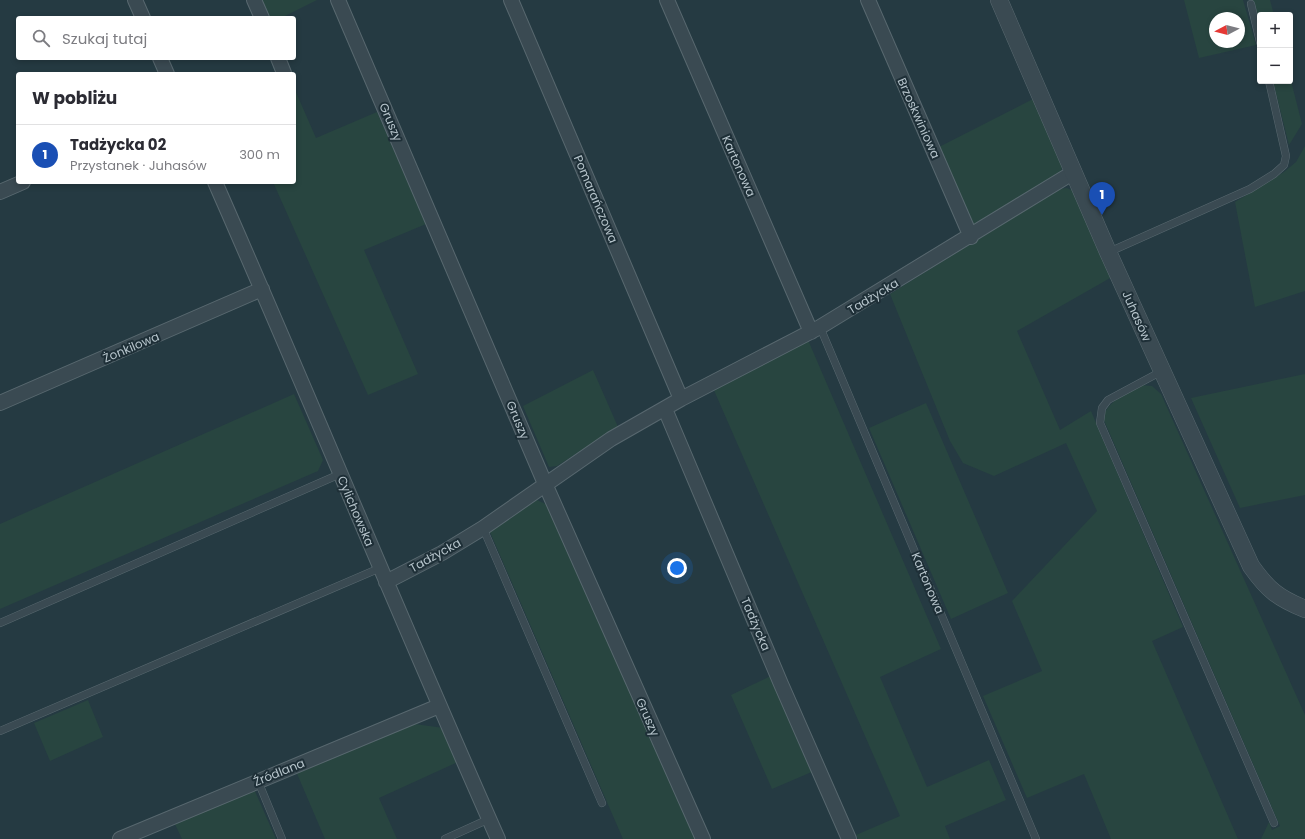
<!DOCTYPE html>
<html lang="pl">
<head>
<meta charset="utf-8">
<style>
  :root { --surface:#fff; --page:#f7f7f7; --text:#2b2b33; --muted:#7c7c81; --line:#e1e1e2; --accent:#57788d }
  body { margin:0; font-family:Poppins,sans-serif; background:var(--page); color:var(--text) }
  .controls { position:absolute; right:12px; top:12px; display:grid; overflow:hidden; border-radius:4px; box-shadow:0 2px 6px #0003 }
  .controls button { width:36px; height:36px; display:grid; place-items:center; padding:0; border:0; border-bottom:1px solid var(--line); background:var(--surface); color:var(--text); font:20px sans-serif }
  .compass { position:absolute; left:1209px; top:12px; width:36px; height:36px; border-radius:50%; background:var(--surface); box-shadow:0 2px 6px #0003; rotate:263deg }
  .you { position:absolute; left:677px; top:568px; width:14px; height:14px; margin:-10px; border:3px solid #fff; border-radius:50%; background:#1a73e8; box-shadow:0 0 0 6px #1a73e833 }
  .badge { display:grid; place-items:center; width:26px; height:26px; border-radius:50%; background:var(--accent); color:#fff; font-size:13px; font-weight:700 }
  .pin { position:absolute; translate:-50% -33px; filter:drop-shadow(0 1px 2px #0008) }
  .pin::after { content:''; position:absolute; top:21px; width:14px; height:12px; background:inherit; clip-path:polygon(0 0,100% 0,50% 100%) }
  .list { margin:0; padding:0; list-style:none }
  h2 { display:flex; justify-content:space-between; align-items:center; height:52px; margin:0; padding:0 16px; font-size:17px }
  h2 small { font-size:13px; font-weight:400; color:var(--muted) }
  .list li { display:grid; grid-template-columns:26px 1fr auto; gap:12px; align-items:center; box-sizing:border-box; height:60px; padding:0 16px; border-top:1px solid var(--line) }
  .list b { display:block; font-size:15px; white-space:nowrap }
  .list p { margin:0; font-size:13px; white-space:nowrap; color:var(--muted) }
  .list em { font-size:13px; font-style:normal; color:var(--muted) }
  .icon { flex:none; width:22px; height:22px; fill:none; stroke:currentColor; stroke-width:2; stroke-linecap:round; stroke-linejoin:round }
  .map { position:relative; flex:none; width:1305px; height:839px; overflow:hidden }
  .search { position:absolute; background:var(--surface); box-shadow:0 2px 6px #0003; left:16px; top:16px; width:280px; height:44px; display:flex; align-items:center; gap:10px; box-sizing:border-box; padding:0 14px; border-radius:4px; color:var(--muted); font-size:15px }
  .panel { position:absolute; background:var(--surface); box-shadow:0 2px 6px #0003; left:16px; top:72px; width:280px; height:112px; border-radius:4px }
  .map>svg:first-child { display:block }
  .green { fill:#284540; fill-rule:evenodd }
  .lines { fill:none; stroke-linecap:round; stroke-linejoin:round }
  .service-casing { stroke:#58686f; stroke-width:8 }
  .minor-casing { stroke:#58686f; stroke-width:16 }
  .tertiary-casing { stroke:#58686f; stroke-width:18 }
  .service { stroke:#3a4a52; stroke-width:7 }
  .minor { stroke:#3a4a52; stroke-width:14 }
  .tertiary { stroke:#3a4a52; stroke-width:17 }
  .labels { text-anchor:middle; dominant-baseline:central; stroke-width:4; stroke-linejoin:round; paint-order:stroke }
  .street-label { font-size:12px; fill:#b7c5cc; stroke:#1e2f37 }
</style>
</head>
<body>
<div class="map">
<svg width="1305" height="839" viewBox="0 0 1305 839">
  <rect width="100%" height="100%" fill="#253a42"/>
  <path class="green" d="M 259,0 L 317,0 L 281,18 L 267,18 Z
    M 1184,0 L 1243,0 L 1256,45 L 1199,58 ZM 1215,18 L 1239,18 L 1239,42 L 1215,42 Z
    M 1253,0 L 1270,0 L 1274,15 L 1260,15 L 1260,28 Z
    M 1290,77 L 1302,124 L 1289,145 L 1273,81 L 1290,81 Z
    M 295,90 L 316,138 L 377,112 L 426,224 L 364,250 L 418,374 L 368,395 L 273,182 L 294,182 Z
    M 1035,98 L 1062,166 L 1061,173 L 972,227 L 939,147 Z
    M 1305,146 L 1305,291 L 1255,307 L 1235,202 L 1284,172 L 1296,162 Z
    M 1067,188 L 1074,191 L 1112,277 L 1017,331 L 1060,430 L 1091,411 L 1183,627 L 1152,641 L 1238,839 L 1111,839 L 1084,774 L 1027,798 L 983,696 L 1042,671 L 1012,601 L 1097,511 L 1066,443 L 994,476 L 963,463 L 950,441 L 890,294 L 1059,189 Z
    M 808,340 L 941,649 L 880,677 L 927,787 L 989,760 L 1006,800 L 945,826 L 950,839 L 858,839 L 856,835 L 900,816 L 713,388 Z
    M 593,370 L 618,427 L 557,466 L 549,467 L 523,406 Z
    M 1305,374 L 1305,495 L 1240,508 L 1191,398 Z
    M 1141,385 L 1152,386 L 1161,394 L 1305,715 L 1305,839 L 1261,839 L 1269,822 L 1272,830 L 1280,826 L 1103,418 C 1108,400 1126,394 1141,385 Z
    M 294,394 L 323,460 L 318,471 L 0,609 L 0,524 Z
    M 926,403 L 1008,593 L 951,619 L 869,428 Z
    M 537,500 L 550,506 L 695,839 L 623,839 L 490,532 Z
    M 773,675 L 814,771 L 772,789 L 731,695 Z
    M 88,700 L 103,737 L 50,761 L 34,723 Z
    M 407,723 L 444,728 L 460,761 L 379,798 L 397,839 L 325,839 L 295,769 Z
    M 254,789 L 276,839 L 182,839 L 174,822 Z"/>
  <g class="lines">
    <g class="service-casing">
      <path id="service" d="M 1251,4 L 1260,42
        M 1109,252 L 1250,189 L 1274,174 L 1284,165 L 1286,156 L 1269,81
        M 820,327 L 1036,839
        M 1162,371 L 1108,400 L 1102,408 L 1100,423 L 1274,823
        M 483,528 L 602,803
        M 0,623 L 340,474
        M 0,731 L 380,568
        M 258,781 L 282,839
        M 445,839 L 489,819"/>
    </g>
    <g class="minor-casing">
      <path id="minor" d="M 135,0 L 143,18
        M 254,0 L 262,18
        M 338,0 L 546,486 L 703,839
        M 511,0 L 681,399
        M 667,0 L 811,332
        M 868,0 L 971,237
        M 160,58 L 167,74
        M 278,58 L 284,73
        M 215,182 C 311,400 401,621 498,839
        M 0,192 L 23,182
        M 0,403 L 262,289
        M 665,409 L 781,684 L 849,839
        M 386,582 L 442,553 L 483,528 L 611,439 L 681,399 L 820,327 L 1074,172
        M 120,839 L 439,706"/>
    </g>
    <g class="tertiary-casing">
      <path id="tertiary" d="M 999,0 L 1108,252 L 1251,566 C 1268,590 1278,598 1305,609"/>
    </g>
    <use href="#service" class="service"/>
    <use href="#minor" class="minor"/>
    <use href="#tertiary" class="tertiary"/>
  </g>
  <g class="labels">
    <g class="street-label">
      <text transform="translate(919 118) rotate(66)">Brzoskwiniowa</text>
      <text transform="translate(391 122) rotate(67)">Gruszy</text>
      <text transform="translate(739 166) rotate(66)">Kartonowa</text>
      <text transform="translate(596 199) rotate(67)">Pomarańczowa</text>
      <text transform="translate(873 296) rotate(-31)">Tadżycka</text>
      <text transform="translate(1137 316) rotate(66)">Juhasów</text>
      <text transform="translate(131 347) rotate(-23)">Żonkilowa</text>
      <text transform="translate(518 420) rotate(67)">Gruszy</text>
      <text transform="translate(356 511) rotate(67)">Cylichowska</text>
      <text transform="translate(435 555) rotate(-29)">Tadżycka</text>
      <text transform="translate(928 583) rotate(67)">Kartonowa</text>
      <text transform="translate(756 624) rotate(67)">Tadżycka</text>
      <text transform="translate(648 717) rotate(66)">Gruszy</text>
      <text transform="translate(279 772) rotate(-22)">Źródlana</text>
    </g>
  </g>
</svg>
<div class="controls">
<button>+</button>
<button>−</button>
</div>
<svg class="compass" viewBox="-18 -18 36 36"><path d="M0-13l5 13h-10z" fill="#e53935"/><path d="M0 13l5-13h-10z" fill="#7c7c81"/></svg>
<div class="you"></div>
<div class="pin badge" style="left:1102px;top:215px;background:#1a4fb4">1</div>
<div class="search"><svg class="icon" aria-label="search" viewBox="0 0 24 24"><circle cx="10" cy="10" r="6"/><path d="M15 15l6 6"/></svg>Szukaj tutaj</div>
<section class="panel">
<h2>W pobliżu<small></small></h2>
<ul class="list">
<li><span class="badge" style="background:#1a4fb4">1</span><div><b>Tadżycka 02</b><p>Przystanek · Juhasów</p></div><em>300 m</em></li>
</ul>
</section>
</div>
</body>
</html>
